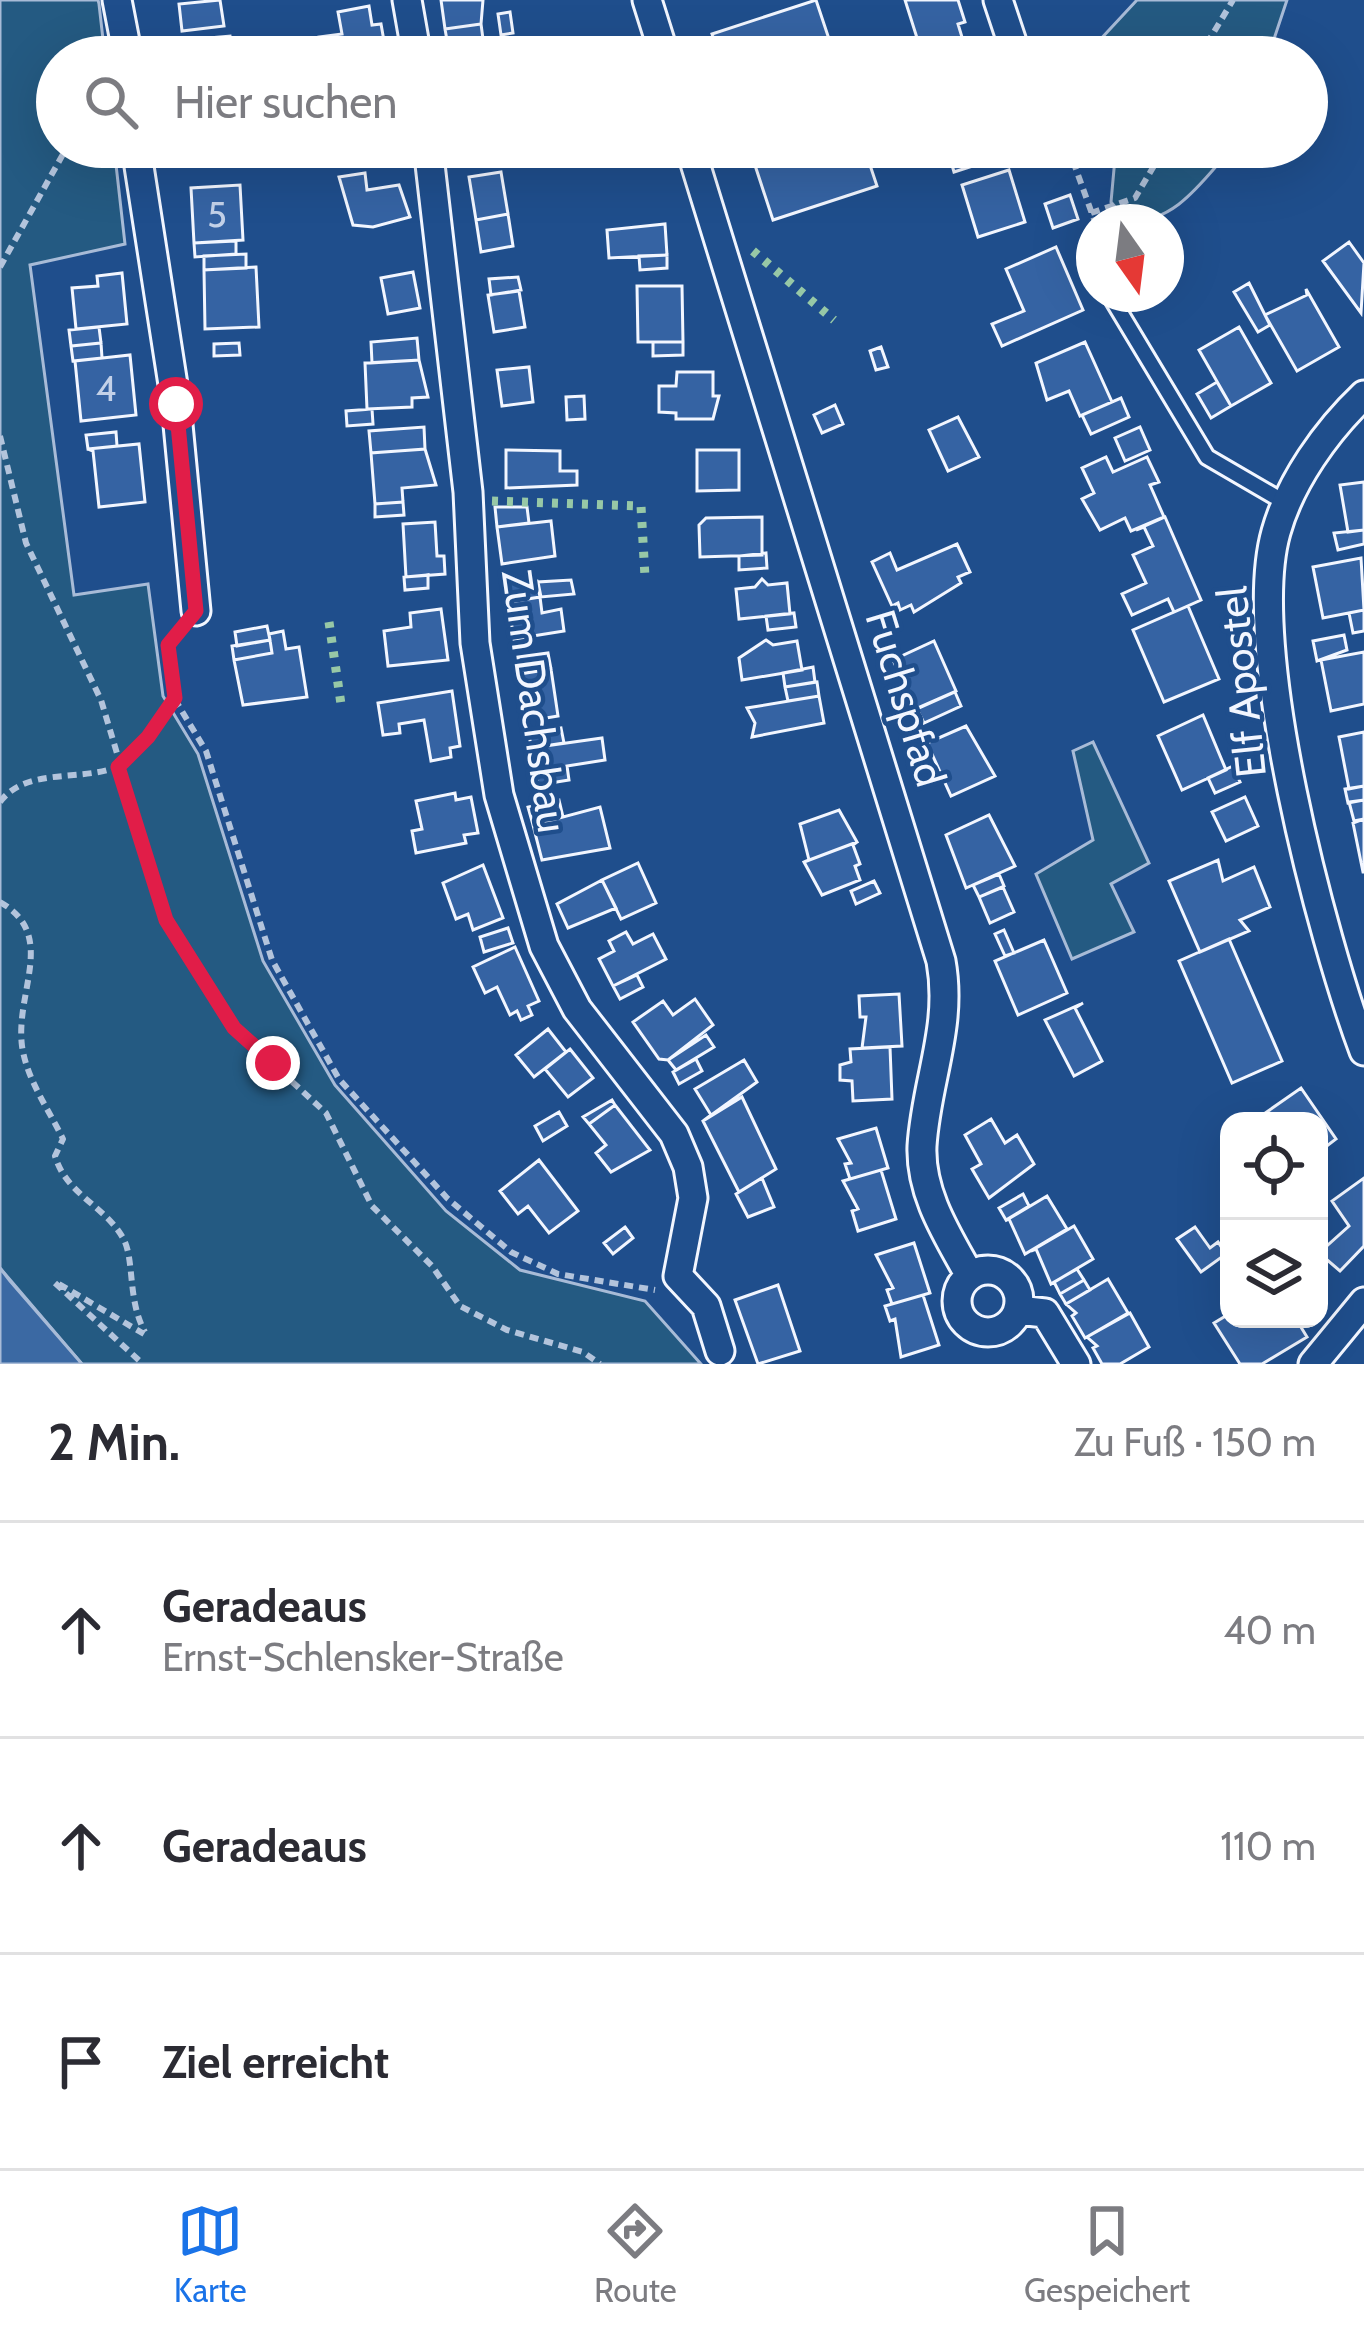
<!DOCTYPE html>
<html lang="de">
<head>
<meta charset="utf-8">
<style>
  :root { --surface:#fff; --page:#f2f2f3; --text:#2b2b33; --muted:#7c7c81; --line:#e1e1e2; --accent:#1a73e8 }
  body { margin:0; font-family:Cabin,sans-serif; background:var(--page); color:var(--text) }
  .controls { position:absolute; right:36px; bottom:36px; display:grid; overflow:hidden; border-radius:24px; box-shadow:0 12px 48px #0002 }
  .controls button { width:108px; height:108px; display:grid; place-items:center; padding:0; border:0; border-bottom:3px solid var(--line); background:var(--surface); color:var(--text); font:60px sans-serif }
  .compass { position:absolute; left:1076px; top:204px; width:108px; height:108px; border-radius:50%; background:var(--surface); box-shadow:0 12px 48px #0002; rotate:166deg }
  .stop { position:absolute; width:36px; height:36px; margin:-27px; border:9px solid #e11d48; border-radius:50%; background:#fff }
  .stop.end { background:#e11d48; border-color:#fff; box-shadow:0 3px 12px #0008 }
  .list { margin:0; padding:0; list-style:none }
  h2 { display:flex; justify-content:space-between; align-items:center; height:156px; margin:0; padding:0 48px; font-size:51px }
  h2 small { font-size:39px; font-weight:400; color:var(--muted) }
  .list li { display:grid; grid-template-columns:78px 1fr auto; gap:36px; align-items:center; box-sizing:border-box; height:216px; padding:0 48px; border-top:3px solid var(--line) }
  .list b { display:block; font-size:45px; white-space:nowrap }
  .list p { margin:0; font-size:39px; white-space:nowrap; color:var(--muted) }
  .list em { font-size:39px; font-style:normal; color:var(--muted) }
  .icon { flex:none; width:66px; height:66px; fill:none; stroke:currentColor; stroke-width:2; stroke-linecap:round; stroke-linejoin:round }
  .map { position:relative; flex:none; width:1364px; height:1364px; overflow:hidden }
  .search { position:absolute; background:var(--surface); box-shadow:0 12px 48px #0002; left:36px; right:36px; top:36px; height:132px; display:flex; align-items:center; gap:30px; box-sizing:border-box; padding:0 42px; border-radius:66px; color:var(--muted); font-size:45px }
  .sheet { height:804px; background:var(--surface) }
  nav { display:flex; justify-content:space-around; align-items:center; box-sizing:border-box; height:168px; border-top:3px solid var(--line); background:var(--surface); font-size:33px; color:var(--muted) }
  nav a { display:grid; justify-items:center; gap:6px }
  nav .on { color:var(--accent) }
  .map>svg:first-child { display:block }
  .green { fill:#245a82; stroke:#a8bbd7; stroke-width:3 }
  .water { fill:#3b69a3; stroke:#a8bbd7; stroke-width:3 }
  .building { fill:#3563a3; stroke:#f2f6ff; stroke-width:3 }
  .lines { fill:none; stroke-linecap:round; stroke-linejoin:round }
  .lane-casing { stroke:#f2f6ff; stroke-width:20 }
  .street-casing { stroke:#f2f6ff; stroke-width:33 }
  .path { stroke:#b3c4dc; stroke-width:6; stroke-dasharray:9 6; stroke-linecap:butt }
  .lane { stroke:#1f4e8c; stroke-width:14 }
  .street { stroke:#1f4e8c; stroke-width:27 }
  .hedge { stroke:#97c8a6; stroke-width:9; stroke-dasharray:6 9; stroke-linecap:butt }
  .route { stroke:#e11d48; stroke-width:15 }
  .labels { text-anchor:middle; dominant-baseline:central; stroke-width:9; stroke-linejoin:round; paint-order:stroke }
  .number-label { font-size:36px; fill:#c3d1e8 }
  .street-label { font-size:42px; fill:#f2f6ff; stroke:#1f4e8c }
</style>
</head>
<body>
<div class="map">
<svg width="1364" height="1364" viewBox="0 0 1364 1364">
  <rect width="100%" height="100%" fill="#1f4e8c"/>
  <path class="green" d="M 0,0 L 98,0 L 99,4 L 105,57 L 57,57 L 57,147 L 114,147 L 125,244 L 30,265 L 74,595 L 148,584 L 163,696 L 198,754 L 263,961 L 335,1085 L 446,1211 L 520,1270 L 645,1301 L 701,1364 L 82,1364 L 0,1268 Z
    M 1137,0 L 1287,0 L 1268,57 L 1084,57 Z
    M 1116,147 L 1233,147 C 1202,181 1177,222 1128,222 L 1111,202 Z
    M 1093,742 L 1149,863 L 1111,884 L 1134,932 L 1072,959 L 1036,874 L 1093,840 L 1073,751 Z"/>
  <path class="water" d="M 0,1268 L 10,1281 L 82,1364 L 0,1364 Z"/>
  <path class="building" d="M 220,0 L 224,26 L 182,31 L 179,4 Z
    M 441,0 L 483,0 L 481,24 L 445,29 Z
    M 816,0 L 835,57 L 720,57 L 712,34 Z
    M 905,0 L 958,0 L 965,22 L 958,24 L 968,57 L 907,57 L 904,46 L 918,41 Z
    M 369,6 L 372,25 L 381,24 L 384,41 L 353,46 L 355,57 L 323,57 L 319,37 L 342,34 L 338,12 Z
    M 510,12 L 513,33 L 501,35 L 498,14 Z
    M 481,24 L 483,39 L 448,46 L 445,29 Z
    M 230,36 L 232,57 L 185,57 L 184,40 Z
    M 480,40 L 481,48 L 499,46 L 500,57 L 450,57 L 448,46 Z
    M 183,147 L 230,147 L 231,157 L 184,160 Z
    M 749,147 L 864,147 L 877,186 L 773,220 Z
    M 946,147 L 987,147 L 949,159 Z
    M 978,150 L 982,163 L 954,172 L 950,158 Z
    M 1009,170 L 1025,222 L 978,237 L 962,185 Z
    M 501,172 L 508,214 L 476,220 L 469,177 Z
    M 365,173 L 367,190 L 399,185 L 410,217 L 373,227 L 353,225 L 339,177 Z
    M 240,185 L 243,240 L 194,243 L 191,188 Z
    M 1070,195 L 1078,219 L 1053,228 L 1045,204 Z
    M 508,214 L 513,246 L 481,252 L 476,220 Z
    M 665,224 L 667,255 L 609,258 L 607,230 Z
    M 236,241 L 236,254 L 195,257 L 194,243 Z
    M 1349,242 L 1364,263 L 1361,313 L 1323,261 Z
    M 1056,247 L 1083,310 L 1002,346 L 992,324 L 1024,311 L 1006,269 Z
    M 246,254 L 246,268 L 204,270 L 204,256 Z
    M 667,255 L 667,268 L 640,270 L 639,256 Z
    M 256,267 L 259,327 L 205,329 L 204,270 Z
    M 413,272 L 420,308 L 388,314 L 381,278 Z
    M 122,273 L 127,324 L 76,329 L 72,288 L 98,286 L 97,276 Z
    M 518,277 L 521,290 L 491,295 L 489,279 Z
    M 1249,283 L 1270,325 L 1258,332 L 1234,292 Z
    M 637,286 L 682,286 L 683,342 L 638,342 Z
    M 1306,289 L 1339,347 L 1297,371 L 1265,315 L 1307,295 Z
    M 519,291 L 525,327 L 494,332 L 488,295 Z
    M 99,327 L 101,343 L 71,346 L 69,330 Z
    M 1239,327 L 1271,383 L 1231,406 L 1199,350 Z
    M 417,338 L 419,360 L 372,363 L 371,342 Z
    M 653,342 L 683,342 L 683,355 L 653,356 Z
    M 1085,342 L 1112,402 L 1080,416 L 1069,391 L 1047,400 L 1036,363 Z
    M 101,343 L 102,358 L 73,361 L 71,346 Z
    M 239,343 L 240,355 L 214,356 L 214,344 Z
    M 881,347 L 888,367 L 876,370 L 870,351 Z
    M 130,355 L 136,415 L 81,421 L 75,361 Z
    M 419,360 L 428,397 L 412,398 L 412,407 L 367,409 L 365,363 Z
    M 529,367 L 533,402 L 502,406 L 497,370 Z
    M 677,372 L 713,372 L 713,396 L 719,396 L 713,419 L 676,419 L 676,413 L 659,412 L 659,386 L 676,386 Z
    M 1217,382 L 1231,406 L 1211,418 L 1197,394 Z
    M 584,396 L 585,419 L 567,420 L 566,397 Z
    M 1121,398 L 1129,417 L 1091,434 L 1082,415 Z
    M 835,405 L 843,424 L 822,433 L 814,415 Z
    M 372,409 L 373,424 L 347,426 L 346,411 Z
    M 958,417 L 979,457 L 948,471 L 929,430 Z
    M 424,427 L 425,449 L 371,453 L 369,431 Z
    M 1140,427 L 1150,450 L 1125,461 L 1115,438 Z
    M 116,432 L 117,446 L 88,449 L 86,435 Z
    M 139,444 L 145,502 L 99,507 L 93,451 L 88,449 Z
    M 425,449 L 436,485 L 402,488 L 403,502 L 375,504 L 371,453 Z
    M 506,450 L 560,451 L 560,471 L 577,471 L 577,485 L 506,488 Z
    M 697,450 L 739,450 L 739,490 L 697,491 Z
    M 1106,457 L 1113,472 L 1147,457 L 1159,482 L 1150,485 L 1164,517 L 1131,531 L 1125,518 L 1100,530 L 1082,499 L 1094,493 L 1082,468 Z
    M 1364,482 L 1364,530 L 1348,532 L 1340,485 Z
    M 403,502 L 404,515 L 375,517 L 375,504 Z
    M 495,507 L 527,507 L 529,523 L 497,527 Z
    M 762,517 L 762,555 L 700,557 L 699,525 L 706,518 Z
    M 1165,517 L 1201,600 L 1174,612 L 1168,599 L 1132,615 L 1122,594 L 1146,583 L 1133,555 L 1153,546 L 1144,527 L 1136,530 Z
    M 551,521 L 555,556 L 502,564 L 497,527 Z
    M 435,522 L 437,556 L 444,556 L 445,574 L 406,577 L 403,524 Z
    M 1364,530 L 1364,544 L 1338,550 L 1334,533 Z
    M 957,544 L 970,572 L 958,577 L 961,583 L 914,612 L 911,605 L 900,610 L 898,603 L 892,606 L 872,562 L 890,553 L 897,570 Z
    M 766,553 L 767,568 L 739,570 L 739,556 Z
    M 1361,558 L 1364,610 L 1323,618 L 1313,567 Z
    M 428,575 L 428,588 L 405,590 L 404,577 Z
    M 762,579 L 768,585 L 787,583 L 790,614 L 739,619 L 736,589 L 755,587 Z
    M 571,580 L 574,594 L 541,597 L 538,582 Z
    M 537,581 L 540,597 L 510,602 L 506,582 Z
    M 540,597 L 542,613 L 561,609 L 564,631 L 514,639 L 508,602 Z
    M 1188,606 L 1219,679 L 1164,702 L 1133,630 Z
    M 441,609 L 448,660 L 388,666 L 384,631 L 411,627 L 410,613 Z
    M 1364,610 L 1364,631 L 1353,633 L 1349,613 Z
    M 794,613 L 796,627 L 768,630 L 766,616 Z
    M 267,626 L 270,640 L 237,646 L 235,632 Z
    M 283,631 L 286,649 L 299,647 L 307,697 L 243,705 L 234,660 L 272,653 L 269,634 Z
    M 1344,635 L 1347,650 L 1317,661 L 1313,641 Z
    M 270,640 L 272,653 L 234,660 L 232,646 Z
    M 766,640 L 773,645 L 797,641 L 802,670 L 742,680 L 739,658 Z
    M 934,641 L 956,691 L 915,709 L 893,660 Z
    M 1364,652 L 1364,704 L 1331,711 L 1321,660 Z
    M 548,653 L 551,669 L 520,674 L 518,657 Z
    M 813,667 L 815,682 L 785,687 L 783,673 Z
    M 551,669 L 558,716 L 540,719 L 538,708 L 526,710 L 518,674 Z
    M 817,682 L 819,696 L 788,701 L 785,687 Z
    M 452,691 L 460,746 L 450,748 L 451,757 L 431,761 L 424,720 L 399,724 L 400,733 L 383,735 L 378,703 Z
    M 955,692 L 961,706 L 924,723 L 917,709 Z
    M 819,696 L 824,723 L 752,737 L 755,723 L 747,708 Z
    M 1203,715 L 1226,770 L 1182,790 L 1158,736 Z
    M 966,726 L 995,776 L 951,796 L 927,743 Z
    M 561,728 L 564,743 L 531,748 L 529,733 Z
    M 1364,732 L 1364,786 L 1349,789 L 1339,737 Z
    M 602,738 L 605,760 L 567,766 L 569,780 L 538,785 L 531,748 Z
    M 1233,766 L 1240,782 L 1215,793 L 1208,778 Z
    M 1364,786 L 1364,800 L 1348,803 L 1345,789 Z
    M 455,793 L 456,800 L 471,797 L 478,833 L 464,835 L 466,843 L 416,853 L 412,831 L 422,829 L 416,801 Z
    M 1245,797 L 1258,826 L 1226,841 L 1212,812 Z
    M 559,800 L 563,817 L 533,825 L 528,807 Z
    M 1364,800 L 1364,819 L 1354,821 L 1349,802 Z
    M 600,807 L 610,848 L 542,860 L 533,825 Z
    M 839,810 L 857,842 L 804,862 L 809,860 L 800,824 Z
    M 989,815 L 1015,866 L 966,888 L 946,835 Z
    M 1364,819 L 1364,872 L 1363,872 L 1353,823 Z
    M 857,842 L 853,845 L 860,864 L 855,866 L 860,880 L 822,895 L 804,862 Z
    M 1218,860 L 1223,881 L 1254,867 L 1270,907 L 1240,920 L 1249,931 L 1200,952 L 1169,881 Z
    M 638,863 L 656,903 L 621,919 L 602,880 Z
    M 483,865 L 503,918 L 473,930 L 468,914 L 456,919 L 443,883 Z
    M 999,874 L 1004,886 L 979,897 L 973,885 Z
    M 602,880 L 616,908 L 568,928 L 557,904 Z
    M 874,881 L 880,893 L 856,904 L 851,891 Z
    M 1003,887 L 1014,912 L 990,923 L 979,897 Z
    M 508,928 L 513,943 L 484,952 L 480,937 Z
    M 1004,930 L 1014,953 L 1005,956 L 995,934 Z
    M 626,932 L 633,944 L 653,934 L 666,959 L 613,986 L 599,959 L 614,951 L 609,941 Z
    M 1229,939 L 1282,1061 L 1232,1083 L 1179,961 Z
    M 1044,940 L 1067,993 L 1018,1015 L 995,961 Z
    M 515,947 L 539,1001 L 528,1006 L 532,1015 L 521,1020 L 517,1011 L 510,1015 L 497,987 L 485,993 L 473,967 Z
    M 637,975 L 643,987 L 620,999 L 613,986 Z
    M 899,994 L 902,1046 L 862,1048 L 866,1017 L 860,1017 L 859,996 Z
    M 695,999 L 713,1025 L 668,1060 L 659,1059 L 633,1022 L 663,1001 L 673,1015 Z
    M 1083,1003 L 1075,1008 L 1102,1061 L 1074,1076 L 1045,1020 Z
    M 548,1029 L 566,1052 L 534,1077 L 516,1055 Z
    M 706,1035 L 714,1047 L 676,1070 L 668,1060 Z
    M 890,1047 L 892,1099 L 853,1101 L 852,1081 L 840,1080 L 840,1065 L 851,1062 L 850,1049 Z
    M 570,1049 L 593,1078 L 568,1097 L 545,1069 Z
    M 696,1059 L 702,1071 L 679,1084 L 673,1072 Z
    M 744,1060 L 757,1082 L 703,1121 L 711,1115 L 695,1089 Z
    M 1301,1088 L 1336,1139 L 1319,1152 L 1319,1121 L 1264,1121 L 1261,1116 Z
    M 742,1097 L 776,1169 L 739,1192 L 703,1121 Z
    M 612,1100 L 615,1105 L 589,1124 L 583,1117 Z
    M 615,1105 L 650,1150 L 611,1172 L 596,1153 L 606,1145 L 589,1124 Z
    M 559,1112 L 567,1126 L 543,1141 L 535,1126 Z
    M 991,1119 L 1005,1143 L 1017,1135 L 1034,1164 L 989,1198 L 972,1169 L 981,1164 L 965,1135 Z
    M 876,1128 L 888,1168 L 850,1179 L 845,1164 L 851,1163 L 838,1139 Z
    M 539,1160 L 578,1211 L 549,1233 L 528,1206 L 518,1214 L 500,1191 Z
    M 881,1170 L 896,1219 L 858,1231 L 852,1211 L 858,1209 L 843,1181 Z
    M 762,1178 L 774,1207 L 748,1217 L 736,1194 Z
    M 1364,1178 L 1364,1246 L 1340,1271 L 1319,1253 L 1349,1226 L 1332,1201 Z
    M 1023,1194 L 1029,1206 L 1006,1220 L 999,1208 Z
    M 1047,1196 L 1067,1229 L 1025,1254 L 1009,1219 L 1005,1221 Z
    M 1074,1226 L 1093,1259 L 1051,1284 L 1036,1249 L 1031,1251 Z
    M 625,1227 L 633,1238 L 613,1254 L 604,1243 Z
    M 1195,1227 L 1210,1248 L 1218,1242 L 1226,1254 L 1201,1272 L 1177,1239 Z
    M 914,1243 L 930,1293 L 892,1304 L 887,1290 L 893,1288 L 876,1255 Z
    M 1077,1269 L 1084,1280 L 1060,1294 L 1054,1282 Z
    M 1108,1279 L 1128,1313 L 1085,1338 L 1072,1316 L 1076,1313 L 1066,1304 Z
    M 1084,1280 L 1090,1290 L 1066,1304 L 1060,1294 Z
    M 778,1285 L 800,1351 L 758,1364 L 735,1300 Z
    M 923,1295 L 939,1345 L 901,1357 L 895,1319 L 890,1321 L 885,1306 Z
    M 1130,1313 L 1149,1347 L 1120,1364 L 1102,1364 L 1093,1348 L 1097,1346 L 1087,1337 Z
    M 1229,1314 L 1229,1319 L 1296,1319 L 1307,1337 L 1262,1364 L 1240,1364 L 1214,1323 Z"/>
  <g class="lines">
    <g class="lane-casing">
      <path id="lane" d="M 1091,264 L 1094,268
        M 1109,294 L 1207,457 L 1286,503"/>
    </g>
    <g class="street-casing">
      <path id="street" d="M 117,0 L 128,57
        M 407,0 L 417,57
        M 647,0 L 665,57
        M 998,0 L 1017,57
        M 136,147 L 176,404 L 196,611
        M 428,147 L 468,492 L 475,643 L 499,795 L 544,946 L 577,1009 L 674,1134 L 688,1167 L 693,1198 L 678,1276 L 706,1306 L 720,1351
        M 690,147 L 941,961 C 953,1027 926,1081 922,1146 C 920,1194 948,1236 970,1276
        M 1364,395 C 1326,431 1290,482 1276,532 C 1244,645 1322,939 1364,1051
        M957 1301a31 31 0 1 1 62 0a31 31 0 1 1-62 0Z
        M 1018,1310 L 1045,1313 L 1076,1364
        M 1313,1364 L 1364,1302"/>
    </g>
    <path class="path" d="M 1199,57 L 1233,0
      M 1068,147 L 1095,222
      M 1091,213 L 1135,198 L 1165,147
      M 0,267 L 67,147
      M 0,436 L 26,543 L 101,700 L 167,920 L 234,1028 L 326,1113 L 372,1206 L 432,1266 L 460,1306 L 507,1330 L 583,1352 L 600,1364
      M 181,629 L 168,645 L 174,698 L 206,751 L 272,960 L 339,1079 L 447,1198 L 511,1252 L 558,1274 L 655,1290
      M 0,802 C 25,768 78,781 114,768 C 140,759 160,720 174,698
      M 0,902 C 58,935 15,991 22,1046 C 27,1080 48,1108 63,1139 L 55,1156 C 66,1194 105,1206 123,1238 C 135,1259 127,1300 145,1332
      M 55,1283 L 143,1364
      M 59,1284 L 144,1334"/>
    <use href="#lane" class="lane"/>
    <use href="#street" class="street"/>
    <path class="hedge" d="M 753,251 L 834,320
      M 492,501 L 641,506 L 645,577
      M 329,622 L 342,711"/>
  </g>
  <g class="lines">
    <path class="route" d="M 176,404 L 196,611 L 168,645 L 175,698 L 148,737 L 118,767 L 166,920 L 234,1028 L 273,1063"/>
  </g>
  <g class="labels">
    <g class="number-label">
      <text x="217" y="214">5</text>
      <text x="106" y="388">4</text>
    </g>
    <g class="street-label">
      <text transform="translate(1241 682) rotate(-96)">Elf Apostel</text>
      <text transform="translate(906 698) rotate(73)">Fuchspfad</text>
      <text transform="translate(535 701) rotate(82)">Zum Dachsbau</text>
    </g>
  </g>
</svg>
<div class="controls">
<button><svg class="icon" aria-label="locate" viewBox="0 0 24 24"><circle cx="12" cy="12" r="6"/><path d="M12 2v4M12 18v4M2 12h4M18 12h4"/></svg></button>
<button><svg class="icon" aria-label="layers" viewBox="0 0 24 24"><path d="M12 4l9 5-9 5-9-5zM3 14l9 5 9-5"/></svg></button>
</div>
<svg class="compass" viewBox="-18 -18 36 36"><path d="M0-13l5 13h-10z" fill="#e53935"/><path d="M0 13l5-13h-10z" fill="#7c7c81"/></svg>
<div class="stop" style="left:176px;top:404px"></div>
<div class="stop end" style="left:273px;top:1063px"></div>
<div class="search"><svg class="icon" aria-label="search" viewBox="0 0 24 24"><circle cx="10" cy="10" r="6"/><path d="M15 15l6 6"/></svg>Hier suchen</div>
</div>
<section class="sheet">
<h2>2 Min.<small>Zu Fuß · 150 m</small></h2>
<ul class="list">
<li><svg class="icon" aria-label="ahead" viewBox="0 0 24 24"><path d="M12 20V5M6 11l6-6 6 6"/></svg><div><b>Geradeaus</b><p>Ernst-Schlensker-Straße</p></div><em>40 m</em></li>
<li><svg class="icon" aria-label="ahead" viewBox="0 0 24 24"><path d="M12 20V5M6 11l6-6 6 6"/></svg><div><b>Geradeaus</b></div><em>110 m</em></li>
<li><svg class="icon" aria-label="arrive" viewBox="0 0 24 24"><path d="M6 21V4h12l-3 4 3 4H6"/></svg><div><b>Ziel erreicht</b></div></li>
</ul>
</section>
<nav>
<a class="on"><svg class="icon" aria-label="map" viewBox="0 0 24 24"><path d="M3 6l6-2 6 2 6-2v14l-6 2-6-2-6 2zM9 4v14M15 6v14"/></svg>Karte</a>
<a><svg class="icon" aria-label="directions" viewBox="0 0 24 24"><path d="M12 3l9 9-9 9-9-9zM9 14v-3h6M13 9l2 2-2 2"/></svg>Route</a>
<a><svg class="icon" aria-label="saved" viewBox="0 0 24 24"><path d="M7 4h10v16l-5-4-5 4z"/></svg>Gespeichert</a>
</nav>
</body>
</html>
